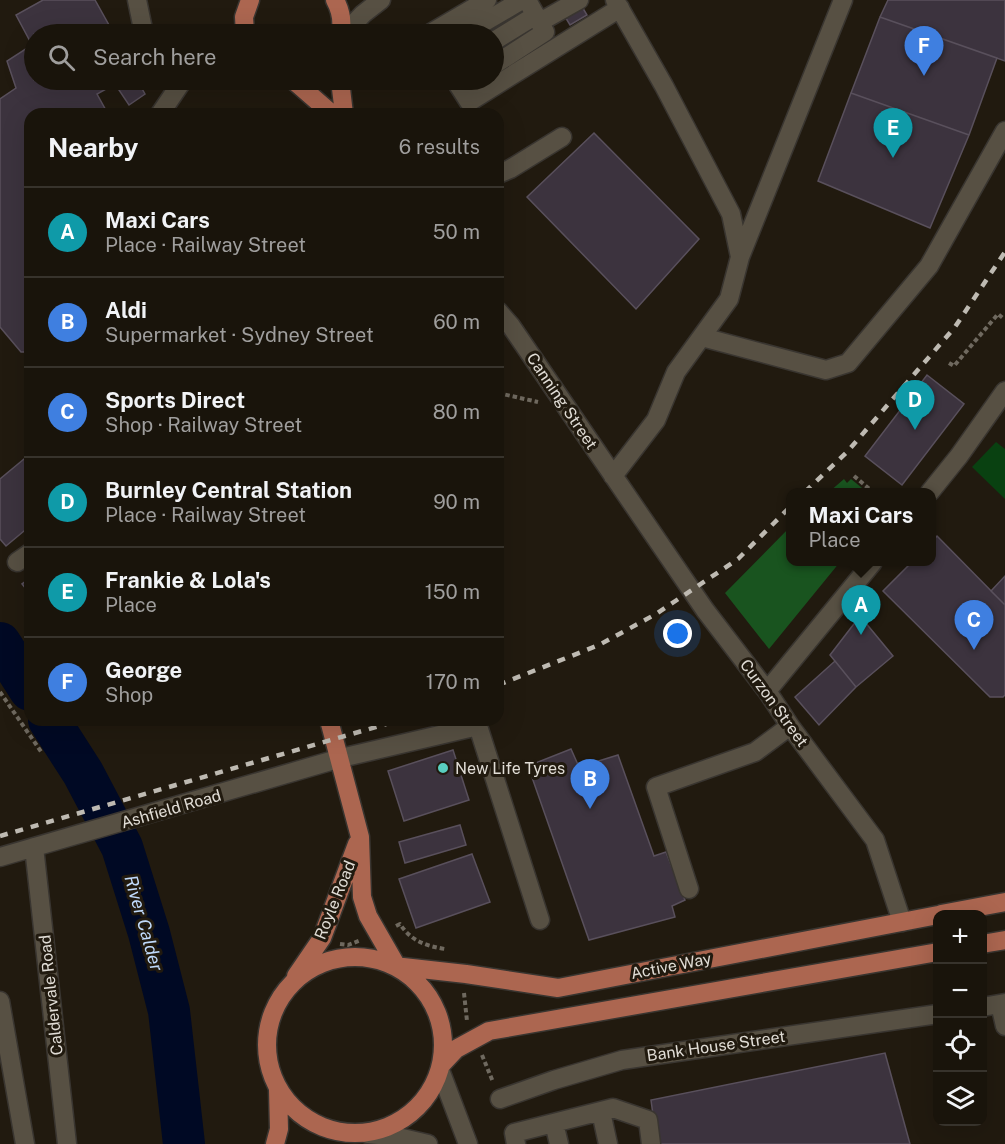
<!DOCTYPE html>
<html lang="en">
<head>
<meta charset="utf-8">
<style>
  :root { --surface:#19140b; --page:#262119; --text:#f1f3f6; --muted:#9f9e9d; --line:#37332c; --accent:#2563eb }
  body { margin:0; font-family:"Public Sans",sans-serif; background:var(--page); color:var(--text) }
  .controls { position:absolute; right:18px; bottom:18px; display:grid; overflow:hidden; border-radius:12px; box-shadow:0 6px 24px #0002 }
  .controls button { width:54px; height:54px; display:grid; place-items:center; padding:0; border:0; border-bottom:2px solid var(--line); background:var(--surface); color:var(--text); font:30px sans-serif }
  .you { position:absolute; left:678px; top:634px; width:21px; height:21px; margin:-15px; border:4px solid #fff; border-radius:50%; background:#1a73e8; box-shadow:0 0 0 9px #1a73e833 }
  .badge { display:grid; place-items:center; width:39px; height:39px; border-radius:50%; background:var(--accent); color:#fff; font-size:20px; font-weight:700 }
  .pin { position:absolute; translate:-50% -50px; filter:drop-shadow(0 2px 3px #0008) }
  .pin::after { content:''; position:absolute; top:32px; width:21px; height:18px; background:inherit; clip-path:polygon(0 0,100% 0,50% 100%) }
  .popup { position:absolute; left:786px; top:488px; width:150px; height:78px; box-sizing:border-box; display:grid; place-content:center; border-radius:12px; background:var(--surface); filter:drop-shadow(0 2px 4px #0005); font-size:20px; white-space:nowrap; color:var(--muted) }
  .popup b { font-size:22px; color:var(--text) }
  .popup::after { content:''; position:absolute; left:50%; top:100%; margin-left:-12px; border:12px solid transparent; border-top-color:var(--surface) }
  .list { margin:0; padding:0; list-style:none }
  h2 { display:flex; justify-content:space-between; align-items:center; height:78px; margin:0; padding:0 24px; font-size:26px }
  h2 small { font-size:20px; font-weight:400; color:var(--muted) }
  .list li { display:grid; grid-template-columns:39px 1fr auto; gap:18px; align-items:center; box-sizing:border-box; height:90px; padding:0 24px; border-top:2px solid var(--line) }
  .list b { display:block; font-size:22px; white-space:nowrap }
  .list p { margin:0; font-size:20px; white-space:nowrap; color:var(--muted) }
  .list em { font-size:20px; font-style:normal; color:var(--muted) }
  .icon { flex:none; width:33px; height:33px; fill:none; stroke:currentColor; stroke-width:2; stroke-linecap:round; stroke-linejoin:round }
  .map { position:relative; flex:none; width:1005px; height:1144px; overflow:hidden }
  .search { position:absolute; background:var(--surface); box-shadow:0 6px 24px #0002; left:24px; top:24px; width:480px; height:66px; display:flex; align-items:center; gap:15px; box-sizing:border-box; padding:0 21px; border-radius:33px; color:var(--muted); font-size:22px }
  .panel { position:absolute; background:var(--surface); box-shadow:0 6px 24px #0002; left:24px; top:108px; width:480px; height:618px; border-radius:18px }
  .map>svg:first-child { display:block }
  .green { fill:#094111 }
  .forest { fill:#19541f }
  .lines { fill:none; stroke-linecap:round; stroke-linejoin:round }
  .river { stroke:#000924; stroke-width:42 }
  .building { fill:#3c333e; stroke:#59505c; stroke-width:1.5 }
  .minor-casing { stroke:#393530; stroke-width:21 }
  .major-casing { stroke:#393530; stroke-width:21 }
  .path { stroke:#6f695f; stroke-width:4; stroke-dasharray:4.5 3; stroke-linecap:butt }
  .minor { stroke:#575043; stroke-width:18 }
  .major { stroke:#ac6650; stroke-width:18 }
  .rail { stroke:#bebab2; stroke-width:4.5; stroke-dasharray:8 8; stroke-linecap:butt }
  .poi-dot { fill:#59cebf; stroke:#211a0f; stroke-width:2 }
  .labels { text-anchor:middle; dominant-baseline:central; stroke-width:6; stroke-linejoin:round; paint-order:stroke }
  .street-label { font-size:16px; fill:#e1ddd6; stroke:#211a0f }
  .poi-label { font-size:16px; fill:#e1ddd6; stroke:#211a0f; text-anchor:start }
  .water-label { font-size:18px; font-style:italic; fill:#c0dafb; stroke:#211a0f }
</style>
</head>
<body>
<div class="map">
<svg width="1005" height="1144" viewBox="0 0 1005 1144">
  <rect width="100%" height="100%" fill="#211a0f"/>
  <path class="green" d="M 996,442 L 1005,449 L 1005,499 L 972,467 Z"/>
  <path class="forest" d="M 844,479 L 847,483 L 851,479 L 867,492 L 829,492 Z
    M 790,527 L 790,562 L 840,562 L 769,649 L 725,593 Z"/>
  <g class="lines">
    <path class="river" d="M 0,643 L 30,690
      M 49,720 L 83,773 L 122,847 L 149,933 L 169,1011 L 184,1144"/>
  </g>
  <path class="building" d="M 43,0 L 95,0 L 114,34 L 34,34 L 34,80 L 137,80 L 145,94 L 129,105 L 115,84 L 97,94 L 108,114 L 30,114 L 30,352 L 21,352 L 0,327 L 0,99 L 16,88 L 7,61 L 32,45 L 16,15 Z
    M 888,0 L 1005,0 L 1005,61 L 880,17 Z
    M 581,5 L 587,15 L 570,25 L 564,15 Z
    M 880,17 L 997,58 L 969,135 L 851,93 Z
    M 851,93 L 969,135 L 930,228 L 818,181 Z
    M 594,133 L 699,239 L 636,309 L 527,197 Z
    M 927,375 L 964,404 L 902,485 L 865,456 Z
    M 30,454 L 30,526 L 6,546 L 0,539 L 0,479 Z
    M 937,536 L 1005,605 L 1005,695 L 1003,697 L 990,697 L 883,591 L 912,562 L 932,562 L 932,542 Z
    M 1005,576 L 1005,605 L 991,591 Z
    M 30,578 L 30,594 L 22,584 Z
    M 860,616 L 893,656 L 856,687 L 830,655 Z
    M 835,661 L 856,687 L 819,725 L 795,697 Z
    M 571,749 L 579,767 L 618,755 L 654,856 L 666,852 L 685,900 L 672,906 L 675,917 L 589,940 L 528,766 Z
    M 453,750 L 469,800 L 404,821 L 388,771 Z
    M 460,825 L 466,845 L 405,863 L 399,842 Z
    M 472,854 L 490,902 L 416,928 L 399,879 Z
    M 885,1053 L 910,1144 L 657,1144 L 651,1100 Z"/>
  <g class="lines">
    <g class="minor-casing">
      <path id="minor" d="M 137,0 L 144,34
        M 540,22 L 579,0
        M 344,34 L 363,14 L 381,0
        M 429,34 L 487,0
        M 464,34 L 522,0
        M 494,41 L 536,15
        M 494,65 L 545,32 L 527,0
        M 455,80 L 469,102 L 620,8
        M 160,114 L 183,80
        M 498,174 L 510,169 L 562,137
        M 740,257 L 843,0
        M 498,311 L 511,326 L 705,610 L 767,691 L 790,726 L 875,840 L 902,922
        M 702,337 L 826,370 L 848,363 L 929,266 L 1005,131
        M 613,476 L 656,420 L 676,372 L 729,299 L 740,257 L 731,214 L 664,86 L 615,0
        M 930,492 L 959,456 L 1005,391
        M 17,562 L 30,553
        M 767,691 L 873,562
        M 34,847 L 67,1144
        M 0,857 L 341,758 L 478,726 L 540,920
        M 689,889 L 656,787 L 755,752 L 790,726
        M 0,1001 L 25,1144
        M 1000,1004 L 1005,1026
        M 982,1007 L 1005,1003
        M 440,1070 L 468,1144
        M 500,1099 L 554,1080 L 622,1060 L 938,1014
        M 601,1112 L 608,1144
        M 554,1123 L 559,1144
        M 368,1134 L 398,1137 L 428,1144
        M 516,1144 L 514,1133 L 613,1108 L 648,1120 L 651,1144"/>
    </g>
    <g class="major-casing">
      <path id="major" d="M 335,0 C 341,11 343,22 340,34
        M 245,34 L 244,17 L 250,0
        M 293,80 L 332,114
        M 340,80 L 344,114
        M 329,720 L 360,837 L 362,897 L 368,916 L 395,963
        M 941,914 L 1005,902
        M 982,944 L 1005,940
        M267 1045a88 88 0 1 1 176 0a88 88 0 1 1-176 0Z
        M 403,967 L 466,974 L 558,988 L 938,915
        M 296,976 L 322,938 L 357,844
        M 441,1065 L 456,1049 L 489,1031 L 938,952
        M 275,1144 L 279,1129 L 278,1090"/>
    </g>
    <path class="path" d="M 949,363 L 954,366 L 998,314 L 1004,319
      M 498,393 L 538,402
      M 854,476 L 873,492
      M 0,692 L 42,753
      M 396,926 L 400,924 C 411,941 426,946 445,949
      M 340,944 L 348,945 L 361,940
      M 464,993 L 467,1021
      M 482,1055 L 493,1082"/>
    <use href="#minor" class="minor"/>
    <use href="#major" class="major"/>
    <path class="rail" d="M 805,492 L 847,452 L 955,327 L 1005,252
      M 498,685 L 599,645 L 656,614 L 738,559 L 790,507
      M 0,836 L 400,720"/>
  </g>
  <circle class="poi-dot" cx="443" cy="768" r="6"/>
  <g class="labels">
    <g class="street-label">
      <text transform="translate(562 401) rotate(56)">Canning Street</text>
      <text transform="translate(774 703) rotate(54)">Curzon Street</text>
      <text transform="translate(171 809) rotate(-16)">Ashfield Road</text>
      <text transform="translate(335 900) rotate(-68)">Royle Road</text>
      <text transform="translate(671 966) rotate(-11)">Active Way</text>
      <text transform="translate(51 995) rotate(-96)">Caldervale Road</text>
      <text transform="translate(716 1046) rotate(-8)">Bank House Street</text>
    </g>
    <g class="poi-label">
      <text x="455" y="768">New Life Tyres</text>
    </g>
    <g class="water-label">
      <text transform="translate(144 923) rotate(74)">River Calder</text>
    </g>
  </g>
</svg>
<div class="controls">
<button>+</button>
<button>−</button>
<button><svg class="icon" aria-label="locate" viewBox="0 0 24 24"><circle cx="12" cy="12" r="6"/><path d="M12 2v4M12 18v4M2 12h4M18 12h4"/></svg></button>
<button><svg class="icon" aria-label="layers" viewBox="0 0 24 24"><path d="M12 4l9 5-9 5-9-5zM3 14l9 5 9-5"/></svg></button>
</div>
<div class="you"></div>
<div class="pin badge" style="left:861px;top:635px;background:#0f9aa8">A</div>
<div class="popup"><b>Maxi Cars</b>Place</div>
<div class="pin badge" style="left:590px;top:809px;background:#3f7fe0">B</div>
<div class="pin badge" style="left:974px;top:650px;background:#3f7fe0">C</div>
<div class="pin badge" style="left:915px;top:430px;background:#0f9aa8">D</div>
<div class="pin badge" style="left:893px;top:158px;background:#0f9aa8">E</div>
<div class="pin badge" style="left:924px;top:76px;background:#3f7fe0">F</div>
<div class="search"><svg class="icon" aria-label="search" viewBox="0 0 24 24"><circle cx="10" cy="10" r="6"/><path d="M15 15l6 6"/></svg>Search here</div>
<section class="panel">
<h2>Nearby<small>6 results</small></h2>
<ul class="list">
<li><span class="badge" style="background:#0f9aa8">A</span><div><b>Maxi Cars</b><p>Place · Railway Street</p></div><em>50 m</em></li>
<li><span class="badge" style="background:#3f7fe0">B</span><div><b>Aldi</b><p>Supermarket · Sydney Street</p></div><em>60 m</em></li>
<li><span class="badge" style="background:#3f7fe0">C</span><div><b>Sports Direct</b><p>Shop · Railway Street</p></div><em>80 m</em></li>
<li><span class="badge" style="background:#0f9aa8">D</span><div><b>Burnley Central Station</b><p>Place · Railway Street</p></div><em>90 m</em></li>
<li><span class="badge" style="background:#0f9aa8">E</span><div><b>Frankie &amp; Lola's</b><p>Place</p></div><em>150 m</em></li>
<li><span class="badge" style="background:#3f7fe0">F</span><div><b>George</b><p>Shop</p></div><em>170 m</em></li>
</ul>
</section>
</div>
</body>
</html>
